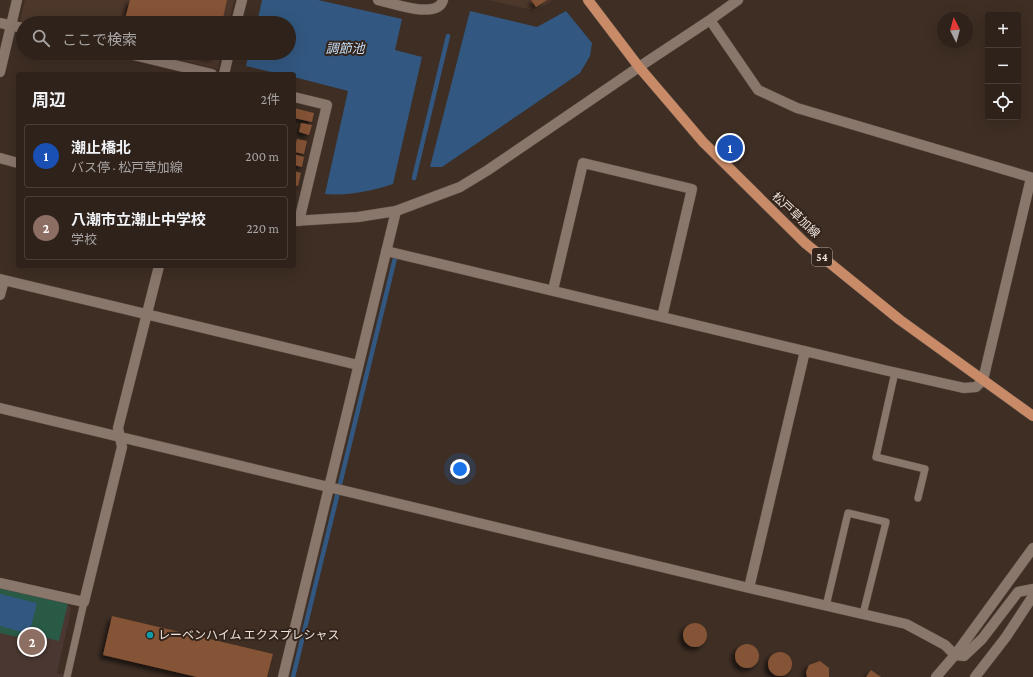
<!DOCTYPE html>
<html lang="ja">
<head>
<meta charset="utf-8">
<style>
  :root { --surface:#2e221b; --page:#362a24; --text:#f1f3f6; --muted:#a7a4a3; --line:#493f3a; --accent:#86bbfb }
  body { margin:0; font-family:"Crimson Pro","Noto Sans JP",serif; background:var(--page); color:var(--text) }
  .controls { position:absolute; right:12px; top:12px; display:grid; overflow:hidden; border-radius:4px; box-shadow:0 4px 16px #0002 }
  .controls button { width:36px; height:36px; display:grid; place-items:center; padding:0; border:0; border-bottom:1px solid var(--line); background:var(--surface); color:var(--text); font:20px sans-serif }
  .compass { position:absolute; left:937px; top:12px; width:36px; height:36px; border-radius:50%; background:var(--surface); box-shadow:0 4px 16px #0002; rotate:354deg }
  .you { position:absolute; left:460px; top:469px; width:14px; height:14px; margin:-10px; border:3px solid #fff; border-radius:50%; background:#1a73e8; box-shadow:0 0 0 6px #1a73e833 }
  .badge { display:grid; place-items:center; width:26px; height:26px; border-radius:50%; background:var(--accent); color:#fff; font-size:13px; font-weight:700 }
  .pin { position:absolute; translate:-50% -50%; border:2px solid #fff; box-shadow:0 1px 4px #0006 }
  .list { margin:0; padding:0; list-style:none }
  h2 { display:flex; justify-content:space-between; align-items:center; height:52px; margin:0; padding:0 16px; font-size:17px }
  h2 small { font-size:13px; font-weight:400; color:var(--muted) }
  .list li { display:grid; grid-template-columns:26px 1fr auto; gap:12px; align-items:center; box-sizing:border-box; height:64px; margin:0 8px 8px; padding:0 8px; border:1px solid var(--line); border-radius:4px }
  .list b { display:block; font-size:15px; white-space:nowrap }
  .list p { margin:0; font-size:13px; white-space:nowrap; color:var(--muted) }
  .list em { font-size:13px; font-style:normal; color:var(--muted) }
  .icon { flex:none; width:22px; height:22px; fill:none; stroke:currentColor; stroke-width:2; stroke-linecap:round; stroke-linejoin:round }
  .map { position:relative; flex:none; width:1033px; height:677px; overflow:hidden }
  .search { position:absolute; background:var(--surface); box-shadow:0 4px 16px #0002; left:16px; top:16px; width:280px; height:44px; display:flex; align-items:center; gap:10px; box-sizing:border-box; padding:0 14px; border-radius:22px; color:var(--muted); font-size:15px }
  .panel { position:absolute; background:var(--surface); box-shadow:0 4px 16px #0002; left:16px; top:72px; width:280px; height:196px; border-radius:4px }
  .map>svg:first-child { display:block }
  .built { fill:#4d372b }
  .education { fill:#4a3731 }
  .green { fill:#295a46 }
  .water { fill:#325881 }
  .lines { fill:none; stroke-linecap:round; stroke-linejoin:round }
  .stream { stroke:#325881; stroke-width:4.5 }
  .building { fill:#855334; filter:url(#shadow) }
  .lane-casing { stroke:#584b43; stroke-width:8 }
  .street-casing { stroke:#584b43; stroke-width:11 }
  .secondary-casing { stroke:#584b43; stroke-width:11 }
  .primary-casing { stroke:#584b43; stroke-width:11 }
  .lane { stroke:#8a776c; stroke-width:7 }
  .street { stroke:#8a776c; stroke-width:10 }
  .secondary { stroke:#8a776c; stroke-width:10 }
  .primary { stroke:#c98a67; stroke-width:10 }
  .culture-dot { fill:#0f9aa8; stroke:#33241b; stroke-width:1.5 }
  .labels { text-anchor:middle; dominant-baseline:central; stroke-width:4; stroke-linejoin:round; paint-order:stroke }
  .shield { fill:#33241b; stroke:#b5a9a2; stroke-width:1 }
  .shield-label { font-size:11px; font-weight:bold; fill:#ede2dc }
  .street-label { font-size:12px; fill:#ede2dc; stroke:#33241b }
  .poi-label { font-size:12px; fill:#ede2dc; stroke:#33241b; text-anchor:start }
  .water-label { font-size:13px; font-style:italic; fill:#c7dff9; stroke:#33241b }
</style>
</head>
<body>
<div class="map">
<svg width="1033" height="677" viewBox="0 0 1033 677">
  <defs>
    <filter id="shadow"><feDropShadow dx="-3.5" dy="3.5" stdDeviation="2" flood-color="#0009"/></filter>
  </defs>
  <rect width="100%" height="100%" fill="#3e2e24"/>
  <path class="built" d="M 25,0 L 234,0 L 229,23 L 27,23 L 20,21 Z
    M 488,0 L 553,0 L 536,11 Z
    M 152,53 L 221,53 L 218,69 Z"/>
  <path class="education" d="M 0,588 L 69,605 L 71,610 L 57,673 L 74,677 L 0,677 Z"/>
  <path class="green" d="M 0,587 L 68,603 L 59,641 L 43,637 L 40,642 L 0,633 Z"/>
  <path class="water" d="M 262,0 L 318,0 L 402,19 L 395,50 L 422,57 L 393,184 C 371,191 348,196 325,194 L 348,91 L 294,77 L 294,74 L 280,74 L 246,66 L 249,53 L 289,53 L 289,23 L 257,23 Z
    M 470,11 L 537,27 L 566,11 L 592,43 L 590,56 L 580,73 L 442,167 L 430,167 Z
    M 0,594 L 37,603 L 29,634 L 0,626 Z"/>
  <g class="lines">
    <path class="stream" d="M 414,178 L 448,36
      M 293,677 L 395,258"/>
  </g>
  <path class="building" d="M 130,0 L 227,0 L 222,23 L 124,23 Z
    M 531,0 L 547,0 L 536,7 Z
    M 195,53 L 214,53 L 213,58 Z
    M 294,108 L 314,113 L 312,122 L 294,118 Z
    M 301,123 L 312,125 L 309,135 L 299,132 Z
    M 297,139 L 307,141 L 304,154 L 294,152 Z
    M 294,154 L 304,157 L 302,167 L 294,165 Z
    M 294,171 L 301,173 L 298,186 L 294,185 Z
    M 112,616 L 273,654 L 267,677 L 197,677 L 103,655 Z
    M683 635a12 12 0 1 1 24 0a12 12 0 1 1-24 0Z
    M735 656a12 12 0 1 1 24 0a12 12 0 1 1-24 0Z
    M768 664a12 12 0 1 1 24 0a12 12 0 1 1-24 0Z
    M 820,661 L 829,668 L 829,677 L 807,677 L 806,672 L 809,665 Z
    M 871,670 L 881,677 L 866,677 Z"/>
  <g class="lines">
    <g class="lane-casing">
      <path id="lane" d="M 895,372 L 876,457 L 925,469 L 918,498
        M 826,606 L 848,513 L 886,522 L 863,614
        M 67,677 L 84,602"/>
    </g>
    <g class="street-casing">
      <path id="street" d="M 378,0 C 392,3 438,20 443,0
        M 710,20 L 738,0
        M 0,23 L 23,28
        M 236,23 L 242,0
        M 125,53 L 212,74
        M 639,67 L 710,20 L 758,90 L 797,108 L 1033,178
        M 0,72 L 17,0
        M 224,74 L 229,53
        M 294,97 L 327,105 L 299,221
        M 386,251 L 884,370 L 964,388 L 976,387 L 983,380 L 1031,178
        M 0,279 L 358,365
        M 553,290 L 583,163 L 692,189 L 662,317
        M 0,295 L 4,280
        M 0,408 L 749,588 L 906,624 L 945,645 L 955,655 L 964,656 L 982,639 L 1018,592 L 1033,589
        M 0,583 L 84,602 L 122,447 L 118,428 L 159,266
        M 749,588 L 805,351
        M 283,677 L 396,211
        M 936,677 L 955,655 L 1033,548"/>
    </g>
    <g class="secondary-casing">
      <path id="secondary" d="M 0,158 L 18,163
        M 294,221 L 358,217 L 396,211 L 460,187 L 488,170 L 639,67
        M 975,677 L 1006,637 L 1033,596"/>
    </g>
    <g class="primary-casing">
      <path id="primary" d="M 588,0 L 639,67 L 703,142 L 805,243 L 900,320 L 1033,416"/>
    </g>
    <use href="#lane" class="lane"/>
    <use href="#street" class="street"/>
    <use href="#secondary" class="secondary"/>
    <use href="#primary" class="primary"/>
  </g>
  <circle class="culture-dot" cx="150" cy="635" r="4"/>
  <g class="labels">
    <rect class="shield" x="812" y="248" width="20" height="18" rx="3"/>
    <g class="shield-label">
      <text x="822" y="257">54</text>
    </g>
    <g class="street-label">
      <text transform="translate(796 215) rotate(43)">松戸草加線</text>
    </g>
    <g class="poi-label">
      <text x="158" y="635">レーベンハイム エクスプレシャス</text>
    </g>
    <g class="water-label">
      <text x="345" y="48">調節池</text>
    </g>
  </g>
</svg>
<div class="controls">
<button>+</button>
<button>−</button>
<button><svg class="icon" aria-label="locate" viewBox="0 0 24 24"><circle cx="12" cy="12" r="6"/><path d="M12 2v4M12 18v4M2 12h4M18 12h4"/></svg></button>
</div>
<svg class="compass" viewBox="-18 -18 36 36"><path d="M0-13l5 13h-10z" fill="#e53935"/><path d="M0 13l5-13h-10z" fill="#a7a4a3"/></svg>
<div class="you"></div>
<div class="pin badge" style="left:730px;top:148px;background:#1a4fb4">1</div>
<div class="pin badge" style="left:32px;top:642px;background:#8d6e63">2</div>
<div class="search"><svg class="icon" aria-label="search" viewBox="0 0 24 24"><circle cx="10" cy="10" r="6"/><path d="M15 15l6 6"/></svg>ここで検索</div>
<section class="panel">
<h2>周辺<small>2件</small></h2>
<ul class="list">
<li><span class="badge" style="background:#1a4fb4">1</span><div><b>潮止橋北</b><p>バス停 · 松戸草加線</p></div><em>200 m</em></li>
<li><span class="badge" style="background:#8d6e63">2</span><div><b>八潮市立潮止中学校</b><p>学校</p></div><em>220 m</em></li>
</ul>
</section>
</div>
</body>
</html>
